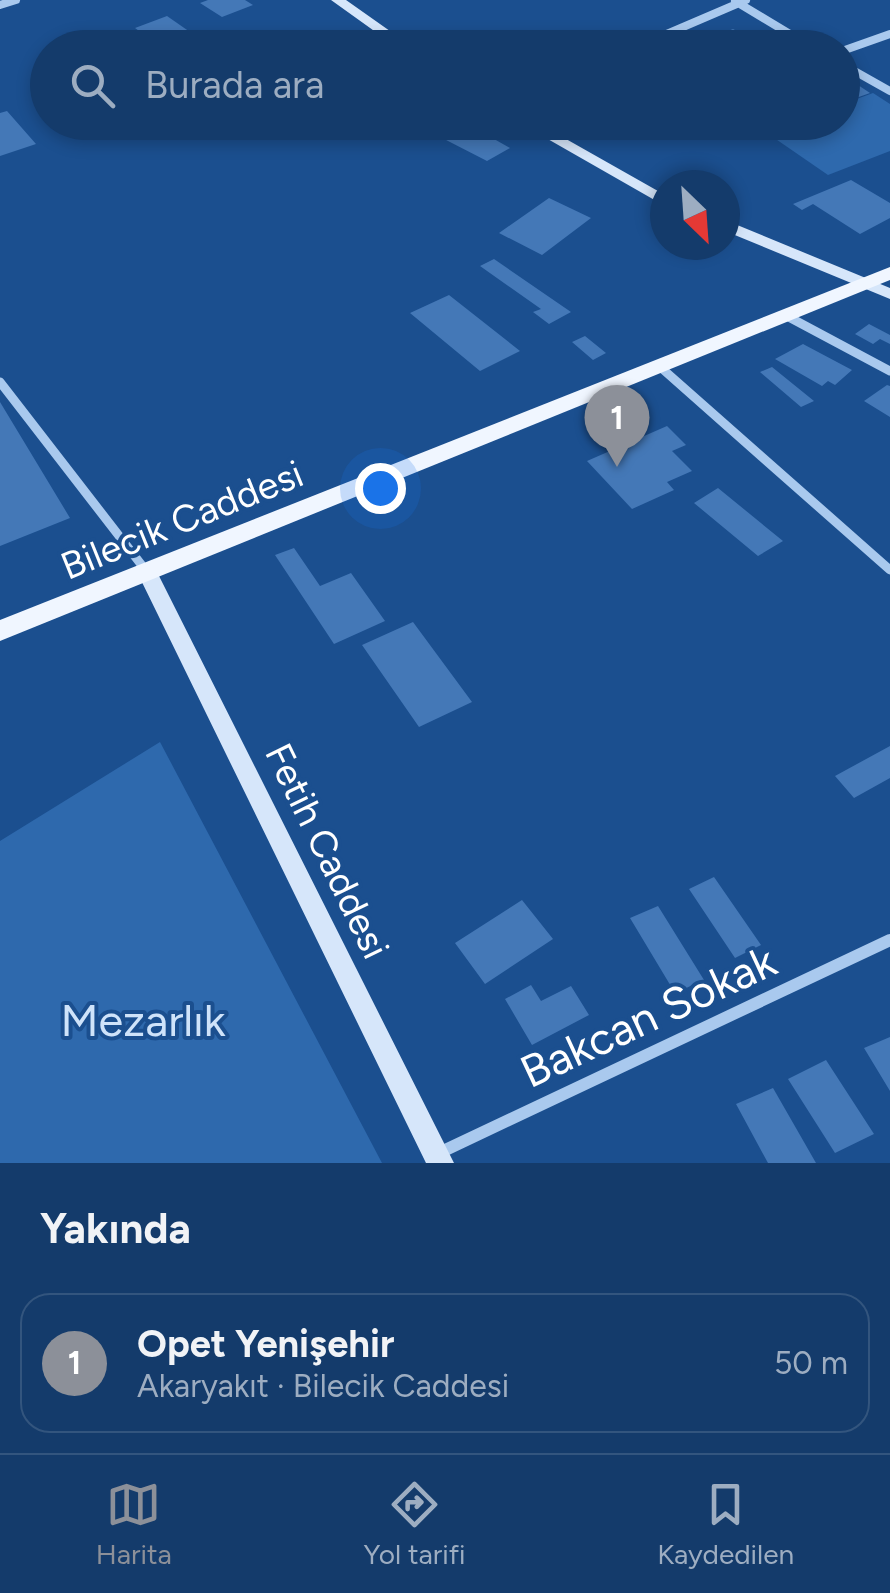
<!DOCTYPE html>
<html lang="tr">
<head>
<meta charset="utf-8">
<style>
  :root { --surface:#143b6b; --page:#214673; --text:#f1f3f6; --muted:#9dadc1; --line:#33557e; --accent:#8c9099 }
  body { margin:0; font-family:Figtree,sans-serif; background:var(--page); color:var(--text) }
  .compass { position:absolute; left:650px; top:170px; width:90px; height:90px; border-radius:50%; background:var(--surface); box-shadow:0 5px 15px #0003; rotate:155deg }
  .you { position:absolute; left:380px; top:488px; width:35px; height:35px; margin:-25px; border:8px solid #fff; border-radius:50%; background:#1a73e8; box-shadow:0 0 0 15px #1a73e833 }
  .badge { display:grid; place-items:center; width:65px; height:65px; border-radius:50%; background:var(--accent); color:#fff; font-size:32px; font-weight:700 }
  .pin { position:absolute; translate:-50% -82px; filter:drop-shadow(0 2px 5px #0008) }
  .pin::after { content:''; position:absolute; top:52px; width:35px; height:30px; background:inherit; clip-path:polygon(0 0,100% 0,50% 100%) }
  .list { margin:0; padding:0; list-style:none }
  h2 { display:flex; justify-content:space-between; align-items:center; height:130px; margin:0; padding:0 40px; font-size:42px }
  h2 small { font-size:32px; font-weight:400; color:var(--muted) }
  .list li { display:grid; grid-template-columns:65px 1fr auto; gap:30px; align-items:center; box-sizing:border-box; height:140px; margin:0 20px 20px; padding:0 20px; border:2px solid var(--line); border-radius:30px }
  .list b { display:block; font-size:38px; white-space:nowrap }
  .list p { margin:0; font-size:32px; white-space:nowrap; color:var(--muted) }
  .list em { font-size:32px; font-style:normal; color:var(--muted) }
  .icon { flex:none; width:55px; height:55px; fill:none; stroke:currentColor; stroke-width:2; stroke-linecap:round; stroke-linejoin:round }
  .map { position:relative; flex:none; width:890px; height:1163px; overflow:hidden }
  .search { position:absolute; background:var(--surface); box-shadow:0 5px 15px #0003; left:30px; right:30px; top:30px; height:110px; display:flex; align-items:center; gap:25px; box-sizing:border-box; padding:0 35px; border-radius:55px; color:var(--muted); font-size:38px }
  .sheet { height:290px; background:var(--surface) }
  nav { display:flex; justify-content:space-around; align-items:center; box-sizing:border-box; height:140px; border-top:2px solid var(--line); background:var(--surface); font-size:28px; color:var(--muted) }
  nav a { display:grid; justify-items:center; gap:5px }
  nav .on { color:var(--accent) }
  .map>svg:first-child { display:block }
  .green { fill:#2e69ad }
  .building { fill:#4478b7 }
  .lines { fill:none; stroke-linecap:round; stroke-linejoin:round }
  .street-far2 { stroke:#a9c9ee; stroke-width:8 }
  .street-far1 { stroke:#a9c9ee; stroke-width:9 }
  .street { stroke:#a9c9ee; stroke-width:12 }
  .secondary { fill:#d6e6fa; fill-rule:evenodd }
  .primary { fill:#f0f6ff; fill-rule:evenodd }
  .labels { text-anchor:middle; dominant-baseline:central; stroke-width:8; stroke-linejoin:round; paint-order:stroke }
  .street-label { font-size:38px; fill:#fff; stroke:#1b4f8f }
  .near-street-label { font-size:45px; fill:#fff; stroke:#1b4f8f }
  .near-park-label { font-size:45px; fill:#cfe3fa; stroke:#1b4f8f }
</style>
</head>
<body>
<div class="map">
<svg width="890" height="1163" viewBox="0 0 890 1163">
  <rect width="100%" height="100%" fill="#1b4f8f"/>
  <path class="green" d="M 873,93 L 890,104 L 890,151 L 828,175 L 767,133 L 794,123 L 842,122 L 843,104 Z
    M 160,742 L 382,1163 L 0,1163 L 0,841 Z"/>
  <path class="building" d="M 208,0 L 245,0 L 253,5 L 222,17 L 200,3 Z
    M 167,16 L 213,48 L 163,48 L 135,28 Z
    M 733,29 L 763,45 L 750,48 L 723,33 Z
    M 129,31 L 151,48 L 94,44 Z
    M 858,85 L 870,93 L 842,103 L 842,91 Z
    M 7,111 L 36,144 L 0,156 L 0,113 Z
    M 411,122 L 464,122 L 510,148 L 487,161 Z
    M 851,180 L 890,203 L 890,218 L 860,234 L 813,204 L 802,210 L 793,204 Z
    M 549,198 L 591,218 L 542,255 L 499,233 Z
    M 494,259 L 571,312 L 549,324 L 533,312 L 541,309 L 480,266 Z
    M 449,295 L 520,351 L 480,371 L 410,313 Z
    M 869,324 L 890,335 L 890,344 L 880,339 L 873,344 L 855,334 Z
    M 585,336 L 606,353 L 593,360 L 572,342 Z
    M 803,344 L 852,370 L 835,385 L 828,381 L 822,386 L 775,359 Z
    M 772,367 L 814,401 L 801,407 L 760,372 Z
    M 887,385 L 890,386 L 890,417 L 864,401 Z
    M 0,402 L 70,518 L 0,546 Z
    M 667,426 L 686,445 L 672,451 L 692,471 L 667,482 L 674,490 L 632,509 L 587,461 Z
    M 718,488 L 783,541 L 758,556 L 694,503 Z
    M 294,548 L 320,586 L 351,573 L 385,621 L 334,644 L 275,555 Z
    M 413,622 L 472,702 L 419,727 L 362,645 Z
    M 890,746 L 890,778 L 854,798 L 835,776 Z
    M 714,877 L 761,945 L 735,958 L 689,889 Z
    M 522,900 L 553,939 L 485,984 L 455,943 Z
    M 658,906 L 704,980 L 675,993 L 630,918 Z
    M 531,985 L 541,1001 L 571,986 L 589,1015 L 532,1045 L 505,999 Z
    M 890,1037 L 890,1091 L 864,1048 Z
    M 826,1060 L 874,1134 L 835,1153 L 788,1079 Z
    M 773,1088 L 816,1163 L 768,1163 L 736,1104 Z"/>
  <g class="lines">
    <path class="street-far2" d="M 735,1 L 813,48
      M 0,5 L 16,0
      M 634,48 L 746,0
      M 842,51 L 890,34
      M 842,64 L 890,91"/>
    <path class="street-far1" d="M 785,315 L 890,371
      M 658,365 L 890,570
      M 0,382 L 147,572"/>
    <path class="street" d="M 439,1153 L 890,940"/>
    <path class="secondary" d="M 331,0 L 346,0 L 414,48 L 398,48 Z
      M 518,122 L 536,122 L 665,195 L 665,206 Z
      M 725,220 L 890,288 L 890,299 L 725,231 Z
      M 147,565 L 157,572 L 454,1163 L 426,1163 L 137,572 Z"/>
    <path class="primary" d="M 890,267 L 890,280 L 0,641 L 0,620 Z"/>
  </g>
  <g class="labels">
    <g class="street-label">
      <text transform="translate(182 520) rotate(-22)">Bilecik Caddesi</text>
      <text transform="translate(327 851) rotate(64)">Fetih Caddesi</text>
    </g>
    <g class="near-street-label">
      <text transform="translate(648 1016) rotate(-25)">Bakcan Sokak</text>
    </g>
    <g class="near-park-label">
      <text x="143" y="1020">Mezarlık</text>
    </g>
  </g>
</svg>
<svg class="compass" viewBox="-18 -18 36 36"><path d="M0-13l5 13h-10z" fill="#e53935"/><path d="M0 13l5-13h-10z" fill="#9dadc1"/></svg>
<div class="you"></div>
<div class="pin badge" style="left:617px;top:467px">1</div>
<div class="search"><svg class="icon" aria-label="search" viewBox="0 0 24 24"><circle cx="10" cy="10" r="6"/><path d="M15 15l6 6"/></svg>Burada ara</div>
</div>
<section class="sheet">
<h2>Yakında<small></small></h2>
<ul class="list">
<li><span class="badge">1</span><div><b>Opet Yenişehir</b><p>Akaryakıt · Bilecik Caddesi</p></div><em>50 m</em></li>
</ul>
</section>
<nav>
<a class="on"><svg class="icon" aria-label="map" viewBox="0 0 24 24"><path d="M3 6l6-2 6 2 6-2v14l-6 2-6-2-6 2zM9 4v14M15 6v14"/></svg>Harita</a>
<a><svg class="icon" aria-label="directions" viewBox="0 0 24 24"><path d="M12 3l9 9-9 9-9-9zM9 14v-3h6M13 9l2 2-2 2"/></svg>Yol tarifi</a>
<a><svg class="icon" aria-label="saved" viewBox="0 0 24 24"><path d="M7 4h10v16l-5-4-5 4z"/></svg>Kaydedilen</a>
</nav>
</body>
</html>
